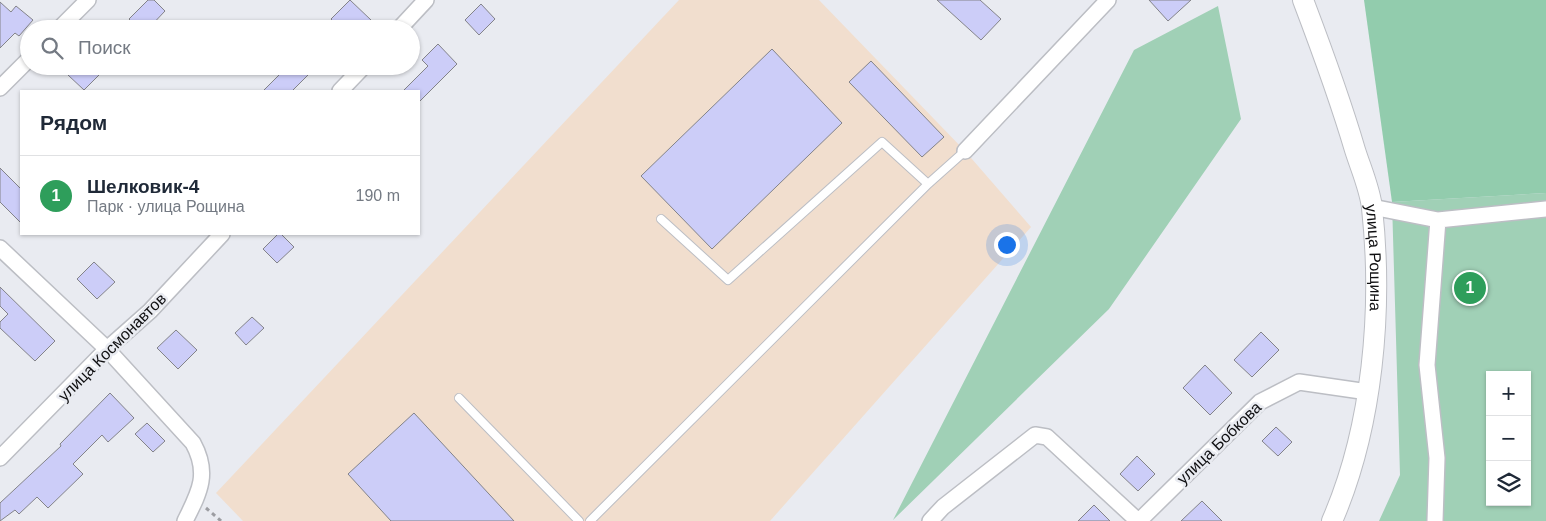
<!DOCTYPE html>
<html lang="ru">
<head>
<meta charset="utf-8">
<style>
  :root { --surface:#fff; --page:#f2f2f3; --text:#1f2937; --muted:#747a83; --line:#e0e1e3; --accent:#b45309 }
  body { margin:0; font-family:Arial,sans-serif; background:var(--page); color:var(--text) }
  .controls { position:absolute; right:15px; bottom:15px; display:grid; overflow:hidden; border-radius:0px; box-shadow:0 1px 4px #0004 }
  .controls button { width:45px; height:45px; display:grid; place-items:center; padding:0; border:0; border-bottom:1px solid var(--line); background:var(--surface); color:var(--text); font:25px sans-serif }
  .you { position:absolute; left:1006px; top:244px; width:18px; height:18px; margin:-12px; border:4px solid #fff; border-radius:50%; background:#1a73e8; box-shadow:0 0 0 8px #1a73e833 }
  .badge { display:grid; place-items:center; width:32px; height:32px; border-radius:50%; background:var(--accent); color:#fff; font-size:16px; font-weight:700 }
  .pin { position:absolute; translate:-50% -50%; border:2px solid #fff; box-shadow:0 1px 5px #0006 }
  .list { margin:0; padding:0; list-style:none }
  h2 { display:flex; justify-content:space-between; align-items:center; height:65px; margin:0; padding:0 20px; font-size:21px }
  h2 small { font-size:16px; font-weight:400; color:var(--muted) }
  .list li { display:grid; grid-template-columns:32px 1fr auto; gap:15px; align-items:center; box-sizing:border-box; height:80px; padding:0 20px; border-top:1px solid var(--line) }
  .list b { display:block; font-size:19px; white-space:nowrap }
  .list p { margin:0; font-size:16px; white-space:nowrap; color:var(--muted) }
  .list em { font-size:16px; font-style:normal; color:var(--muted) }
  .icon { flex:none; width:28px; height:28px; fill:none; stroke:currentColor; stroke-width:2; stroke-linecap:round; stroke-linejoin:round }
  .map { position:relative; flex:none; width:1546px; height:521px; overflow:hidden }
  .search { position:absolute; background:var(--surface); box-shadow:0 1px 4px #0004; left:20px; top:20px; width:400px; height:55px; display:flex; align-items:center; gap:12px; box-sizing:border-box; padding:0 18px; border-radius:28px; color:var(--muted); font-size:19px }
  .panel { position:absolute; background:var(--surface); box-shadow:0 1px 4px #0004; left:20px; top:90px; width:400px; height:145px; border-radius:0px }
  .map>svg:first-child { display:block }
  .industrial { fill:#f1dece }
  .green { fill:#a0d0b6; fill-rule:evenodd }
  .forest { fill:#92ccad }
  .building { fill:#cccdf8; stroke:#838389 }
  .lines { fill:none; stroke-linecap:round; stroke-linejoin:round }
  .lane-casing { stroke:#bcbec4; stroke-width:10 }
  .street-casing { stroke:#bcbec4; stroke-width:18 }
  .secondary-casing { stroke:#bcbec4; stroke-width:22 }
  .path { stroke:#9c9da2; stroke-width:3; stroke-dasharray:4 4; stroke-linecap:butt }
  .lane { stroke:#fff; stroke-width:8 }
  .street { stroke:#fff; stroke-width:15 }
  .secondary { stroke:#fff; stroke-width:20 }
  .labels { text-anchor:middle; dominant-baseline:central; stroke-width:5; stroke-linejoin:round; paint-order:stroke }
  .street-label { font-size:16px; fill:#0f0f11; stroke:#e9ebf1 }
</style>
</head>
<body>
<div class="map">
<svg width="1546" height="521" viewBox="0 0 1546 521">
  <rect width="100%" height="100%" fill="#e9ebf1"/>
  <path class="industrial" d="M 679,0 L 819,0 L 965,151 L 1031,227 L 770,521 L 243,521 L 216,493 Z"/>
  <path class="green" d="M 1218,6 L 1241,119 L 1109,309 L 893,520 L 1134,50 Z
    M 1546,193 L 1546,521 L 1379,521 L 1400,475 L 1392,202 ZM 1490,375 L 1527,375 L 1527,502 L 1490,502 Z"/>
  <path class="forest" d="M 1364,0 L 1546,0 L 1546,193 L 1392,202 Z"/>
  <path class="building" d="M 148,0 L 154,0 L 165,11 L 148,29 L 139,29 L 129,19 Z
    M 350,0 L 371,20 L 362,29 L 340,29 L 331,19 Z
    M 937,0 L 980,0 L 1001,19 L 981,40 Z
    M 1149,0 L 1191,0 L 1168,21 Z
    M 0,2 L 11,12 L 16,6 L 33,20 L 19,36 L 15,33 L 0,48 Z
    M 481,4 L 495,19 L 479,35 L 465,20 Z
    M 438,44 L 457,64 L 419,102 L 419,91 L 403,91 L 428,66 L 422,60 Z
    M 772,49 L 842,123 L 712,249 L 641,176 Z
    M 871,61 L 944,137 L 922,157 L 849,82 Z
    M 77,66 L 108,66 L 84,90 L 68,75 Z
    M 288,66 L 317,66 L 292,91 L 263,91 Z
    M 0,168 L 21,189 L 21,223 L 0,202 Z
    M 278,234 L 281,234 L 294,247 L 277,263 L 263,249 Z
    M 94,262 L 115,282 L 97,299 L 77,279 Z
    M 0,287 L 55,341 L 35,361 L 0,328 L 0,322 L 8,314 L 0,306 Z
    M 252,317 L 264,328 L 246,345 L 235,333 Z
    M 176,330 L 197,350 L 178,369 L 157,348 Z
    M 1261,332 L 1279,350 L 1252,377 L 1234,360 Z
    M 1205,365 L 1232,393 L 1210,415 L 1183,388 Z
    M 110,393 L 134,418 L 108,442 L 102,435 L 73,464 L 83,474 L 48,508 L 37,497 L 19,514 L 15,510 L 0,521 L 0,503 L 61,446 L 60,444 Z
    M 414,413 L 514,521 L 391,521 L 348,474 Z
    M 147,423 L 165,441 L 153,452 L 135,434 Z
    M 1276,427 L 1292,442 L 1278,456 L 1262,441 Z
    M 1137,456 L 1155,474 L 1138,491 L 1120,474 Z
    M 1202,501 L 1222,521 L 1181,521 Z
    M 1094,505 L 1110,521 L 1078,521 Z"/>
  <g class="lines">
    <g class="lane-casing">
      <path id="lane" d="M 661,219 L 728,280 L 882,142 L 928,184
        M 459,398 L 579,521
        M 590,521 L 928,184 L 965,151"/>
    </g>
    <g class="street-casing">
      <path id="street" d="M 59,29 L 88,0
        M 399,29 L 426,0
        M 0,88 L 29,59
        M 340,91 L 364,66
        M 965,151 L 1108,0
        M 1372,207 L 1438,220
        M 0,248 L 107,349 L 193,443 C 210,474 199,493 185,521
        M 0,458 L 107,349 L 150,311 L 222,234
        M 930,521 L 943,507 L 1035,435 L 1047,437 L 1138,521
        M 1139,521 L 1260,402 L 1299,382 L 1368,392
        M 1435,521 L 1437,458 L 1427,365 L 1438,220 L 1546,209"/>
    </g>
    <g class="secondary-casing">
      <g id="secondary">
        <path id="s1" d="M 1303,0 C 1322,50 1340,99 1355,150 C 1361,169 1370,189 1372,208 C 1383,309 1373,427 1332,521"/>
      </g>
    </g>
    <path class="path" d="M 206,508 L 221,521"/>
    <use href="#lane" class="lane"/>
    <use href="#street" class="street"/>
    <use href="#secondary" class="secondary"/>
  </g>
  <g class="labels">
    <g class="street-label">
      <text stroke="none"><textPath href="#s1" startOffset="269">улица Рощина</textPath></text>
      <text transform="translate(112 347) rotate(-45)">улица Космонавтов</text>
      <text transform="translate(1219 443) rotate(-44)">улица Бобкова</text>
    </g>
  </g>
</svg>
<div class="controls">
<button>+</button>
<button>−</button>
<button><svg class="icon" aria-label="layers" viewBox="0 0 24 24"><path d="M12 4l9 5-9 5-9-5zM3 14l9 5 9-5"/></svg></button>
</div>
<div class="you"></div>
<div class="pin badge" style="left:1470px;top:288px;background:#2e9e5b">1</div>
<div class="search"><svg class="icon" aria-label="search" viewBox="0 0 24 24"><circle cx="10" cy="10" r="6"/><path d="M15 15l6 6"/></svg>Поиск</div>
<section class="panel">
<h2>Рядом<small></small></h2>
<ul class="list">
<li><span class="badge" style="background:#2e9e5b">1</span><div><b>Шелковик-4</b><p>Парк · улица Рощина</p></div><em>190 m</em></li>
</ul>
</section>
</div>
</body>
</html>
